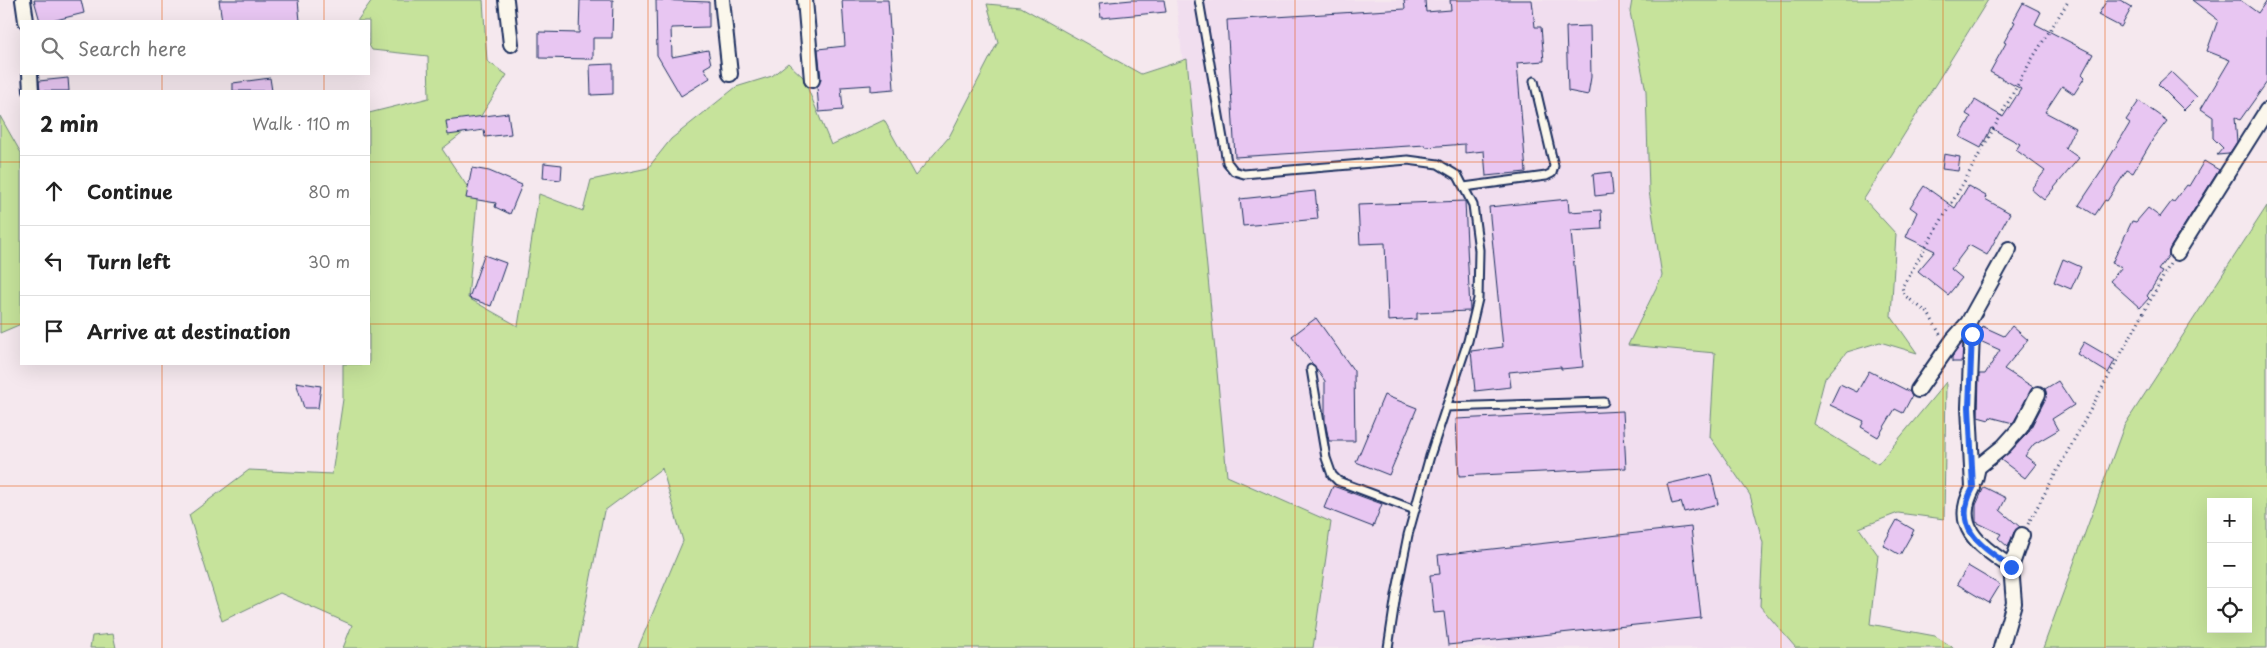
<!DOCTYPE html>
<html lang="en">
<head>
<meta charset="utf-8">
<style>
  :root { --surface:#fff; --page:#f2f2f2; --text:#222; --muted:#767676; --line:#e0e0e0 }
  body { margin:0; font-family:"Playpen Sans",sans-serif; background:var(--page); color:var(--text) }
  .controls { position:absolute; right:15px; bottom:15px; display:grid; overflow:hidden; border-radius:0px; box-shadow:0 5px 20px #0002 }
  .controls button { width:45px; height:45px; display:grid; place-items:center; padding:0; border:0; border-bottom:1px solid var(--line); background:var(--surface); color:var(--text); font:25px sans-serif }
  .stop { position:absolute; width:15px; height:15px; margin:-11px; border:4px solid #2563eb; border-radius:50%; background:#fff }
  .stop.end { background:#2563eb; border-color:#fff; box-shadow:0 1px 5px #0008 }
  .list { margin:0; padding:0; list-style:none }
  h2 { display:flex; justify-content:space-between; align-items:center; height:65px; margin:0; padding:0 20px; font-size:21px }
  h2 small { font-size:16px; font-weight:400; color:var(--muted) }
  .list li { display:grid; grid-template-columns:32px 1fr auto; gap:15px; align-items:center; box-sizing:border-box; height:70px; padding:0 20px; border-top:1px solid var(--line) }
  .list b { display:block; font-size:19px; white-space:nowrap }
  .list em { font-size:16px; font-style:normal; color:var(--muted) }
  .icon { flex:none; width:28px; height:28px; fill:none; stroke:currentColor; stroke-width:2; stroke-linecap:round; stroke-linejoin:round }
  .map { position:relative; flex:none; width:2267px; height:648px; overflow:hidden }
  .search { position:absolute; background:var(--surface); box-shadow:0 5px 20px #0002; left:20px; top:20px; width:350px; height:55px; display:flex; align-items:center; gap:12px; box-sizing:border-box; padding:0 18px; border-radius:0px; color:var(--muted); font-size:19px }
  .panel { position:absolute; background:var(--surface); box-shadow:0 5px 20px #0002; left:20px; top:90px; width:350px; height:275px; border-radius:0px }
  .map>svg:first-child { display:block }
  .built { fill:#f1deef }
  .green { fill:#c6e39b; stroke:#70897c; fill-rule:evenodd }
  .building { fill:#e8c6f2; stroke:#1b2f5e }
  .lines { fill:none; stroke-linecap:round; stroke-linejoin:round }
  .lane-casing { stroke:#1b2f5e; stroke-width:11 }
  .street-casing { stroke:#1b2f5e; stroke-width:18 }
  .path { stroke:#1b2f5e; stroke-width:3; stroke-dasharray:1 4; stroke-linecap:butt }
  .lane { stroke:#fbf7ec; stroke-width:7 }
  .street { stroke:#fbf7ec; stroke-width:14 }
  .route { stroke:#2563eb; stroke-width:6 }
  .grid { fill:none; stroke:#e8590c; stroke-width:1; stroke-opacity:0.55 }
</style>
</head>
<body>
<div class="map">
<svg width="2267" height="648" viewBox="0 0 2267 648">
  <rect width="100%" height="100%" fill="#f5e8ee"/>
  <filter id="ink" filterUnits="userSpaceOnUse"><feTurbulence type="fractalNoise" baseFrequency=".02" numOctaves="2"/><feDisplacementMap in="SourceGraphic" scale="10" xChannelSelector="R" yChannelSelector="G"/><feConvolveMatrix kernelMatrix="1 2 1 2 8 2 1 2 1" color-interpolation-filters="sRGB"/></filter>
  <g filter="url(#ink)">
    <path class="built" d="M 1176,0 L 1632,0 L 1630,12 L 1646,91 L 1649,191 L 1662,276 L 1628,344 L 1715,353 L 1710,437 L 1750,495 L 1763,543 L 1761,606 L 1796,648 L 1313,648 L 1330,522 L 1227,476 Z"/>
    <path class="green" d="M 372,0 L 483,0 L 487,61 L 507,75 L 477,122 L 442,149 L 477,201 L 468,298 L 518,326 L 539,194 L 583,211 L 591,180 L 648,168 L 671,139 L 736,87 L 772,76 L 788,63 L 803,77 L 831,145 L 884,120 L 915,176 L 949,137 L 998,42 L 987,4 L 1021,7 L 1141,74 L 1187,59 L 1227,476 L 1331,522 L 1313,648 L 638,648 L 683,541 L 662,468 L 604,511 L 577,648 L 343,648 L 352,625 L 280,593 L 222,621 L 189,515 L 249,470 L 332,474 L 343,399 L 343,364 L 369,364 L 369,113 L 429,98 L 428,56 L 372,50 L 369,45 L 369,21 L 357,21 Z
      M 1632,0 L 1988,0 L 1864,199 L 1896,234 L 1891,316 L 1917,353 L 1880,342 L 1847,352 L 1825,378 L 1813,424 L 1878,464 L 1946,382 L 1944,519 L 1898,513 L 1859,528 L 1878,555 L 1870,624 L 1935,636 L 1954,648 L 1796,648 L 1760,606 L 1763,543 L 1750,495 L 1710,437 L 1715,353 L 1628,345 L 1662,276 L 1649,191 L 1646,91 L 1630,12 Z
      M 0,116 L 21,153 L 21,324 L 0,333 Z
      M 2267,206 L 2267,648 L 2043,648 L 2124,426 ZM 2211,502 L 2248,502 L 2248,629 L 2211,629 Z
      M 113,634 L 116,648 L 90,648 L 92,636 Z"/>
    <path class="building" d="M 34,0 L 81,0 L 84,13 L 52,21 L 40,21 Z
      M 219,0 L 298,0 L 300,21 L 222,21 Z
      M 580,0 L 613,0 L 612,38 L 593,38 L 593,59 L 539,58 L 539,32 L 579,33 Z
      M 656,0 L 709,2 L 709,27 L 671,28 L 672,57 L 708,50 L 711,64 L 704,68 L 710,78 L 681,96 L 657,55 Z
      M 842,0 L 888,0 L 894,89 L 871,91 L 871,85 L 841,87 L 843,110 L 819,112 L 817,87 L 821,79 L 818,49 L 845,46 Z
      M 1132,0 L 1164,0 L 1166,12 L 1101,18 L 1099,3 Z
      M 1404,0 L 1425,0 L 1426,12 L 1451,10 L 1450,0 L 1532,0 L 1535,27 L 1541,27 L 1544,61 L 1517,63 L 1526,172 L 1486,176 L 1484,151 L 1465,153 L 1465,144 L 1426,147 L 1425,145 L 1235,157 L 1227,20 L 1405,9 Z
      M 2107,0 L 2120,0 L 2132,7 L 2121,27 L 2098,15 Z
      M 2192,0 L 2240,0 L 2258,13 L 2267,0 L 2267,82 L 2240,120 L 2235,117 L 2237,142 L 2229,154 L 2217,155 L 2223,148 L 2213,138 L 2213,117 L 2201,109 L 2230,60 L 2207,51 L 2218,20 Z
      M 2023,3 L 2041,12 L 2035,24 L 2093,54 L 2082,74 L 2085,77 L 2074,94 L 2062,86 L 2045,112 L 2075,128 L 2065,148 L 2079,158 L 2044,200 L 2031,189 L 2045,171 L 2016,150 L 2020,144 L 1991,128 L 1981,148 L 1960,137 L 1971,117 L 1966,114 L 1975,100 L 2003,117 L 2021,89 L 1990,72 L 2006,43 L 2004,42 L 2015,22 L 2013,21 Z
      M 1590,26 L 1591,77 L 1588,95 L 1568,91 L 1566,27 Z
      M 613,64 L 613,94 L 591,95 L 590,65 Z
      M 2171,72 L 2197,97 L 2184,110 L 2158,84 Z
      M 68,78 L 69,91 L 40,91 L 39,81 Z
      M 270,78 L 272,91 L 233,91 L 233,83 Z
      M 2139,101 L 2167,121 L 2153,139 L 2133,173 L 2127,170 L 2107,201 L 2105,200 L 2095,215 L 2079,205 L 2101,172 L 2130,123 L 2126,120 Z
      M 508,113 L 511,134 L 485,137 L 484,130 L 448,135 L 446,121 Z
      M 1944,154 L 1960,157 L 1958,171 L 1942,169 Z
      M 2204,161 L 2219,170 L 2170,248 L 2169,255 L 2158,270 L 2162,272 L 2147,296 L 2149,298 L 2140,308 L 2110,281 L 2122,267 L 2112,263 L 2132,221 L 2136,222 L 2148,208 L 2160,217 L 2172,201 L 2174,202 L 2187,185 L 2189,186 Z
      M 544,163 L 562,165 L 561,180 L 543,178 Z
      M 472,168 L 489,171 L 522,185 L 510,214 L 495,207 L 496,203 L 466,198 Z
      M 1611,172 L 1613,194 L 1595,196 L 1593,174 Z
      M 1924,186 L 1955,208 L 1968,186 L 1986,196 L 1985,199 L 2010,213 L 1987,255 L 1969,245 L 1951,269 L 1962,278 L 1948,295 L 1918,271 L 1935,251 L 1906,237 L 1917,212 L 1910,207 Z
      M 1315,191 L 1318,219 L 1243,226 L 1240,199 Z
      M 1568,199 L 1569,212 L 1601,210 L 1602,229 L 1571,231 L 1583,367 L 1561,369 L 1561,367 L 1509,372 L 1511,387 L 1475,391 L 1471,351 L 1503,347 L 1489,207 Z
      M 1465,201 L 1470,311 L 1417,313 L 1417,319 L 1388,321 L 1385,243 L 1360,244 L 1358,205 Z
      M 484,255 L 506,263 L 491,306 L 469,298 Z
      M 2063,259 L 2081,267 L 2071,289 L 2054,282 Z
      M 1316,318 L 1354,371 L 1355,441 L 1329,441 L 1325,421 L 1325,381 L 1292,336 Z
      M 1982,326 L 2004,336 L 2012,326 L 2028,340 L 2004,369 L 2033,387 L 2013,423 L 1990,417 L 1989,420 L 1978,417 L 1979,374 L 1985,374 L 2000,350 L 1980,341 L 1980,331 Z
      M 1963,342 L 1962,362 L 1952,362 L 1952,357 Z
      M 2084,342 L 2115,360 L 2108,373 L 2077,354 Z
      M 1869,371 L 1910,392 L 1912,396 L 1903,413 L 1895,409 L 1878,437 L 1861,427 L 1864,421 L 1830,405 L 1840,384 L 1857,392 Z
      M 2058,381 L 2074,405 L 2052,419 L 2058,430 L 2034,444 L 2025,456 L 2036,464 L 2025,478 L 2001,460 L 2028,433 L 2046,398 L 2045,389 Z
      M 296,382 L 321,386 L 318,408 L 304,408 Z
      M 1384,395 L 1417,408 L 1389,475 L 1356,462 Z
      M 1623,411 L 1626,468 L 1459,476 L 1456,419 Z
      M 1711,474 L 1718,504 L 1684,512 L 1681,502 L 1672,504 L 1667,484 Z
      M 1333,486 L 1382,504 L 1373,527 L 1324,508 Z
      M 1984,487 L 2006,498 L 2000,510 L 2020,527 L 2014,532 L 2008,547 L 1998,538 L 2001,534 L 1976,522 L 1976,505 Z
      M 1897,520 L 1914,530 L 1900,555 L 1883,545 Z
      M 1691,527 L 1701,618 L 1448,645 L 1444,612 L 1434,613 L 1430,575 L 1440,574 L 1438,555 Z
      M 1968,566 L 2000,585 L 1989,603 L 1957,584 Z"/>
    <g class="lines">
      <g class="lane-casing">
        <path id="lane" d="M 1199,0 L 1227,162 L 1234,171 L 1244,174 L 1408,160 L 1438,164 L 1458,176 L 1473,205 L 1479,250 L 1478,299 L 1468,341 L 1430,456 L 1408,535 L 1396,595 L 1388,648
          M 1464,187 L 1546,176 L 1552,173 L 1554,166 L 1534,81
          M 1311,369 L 1326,458 L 1332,475 L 1338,481 L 1415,510
          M 1446,407 L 1604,402"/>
      </g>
      <g class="street-casing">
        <path id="street" d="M 23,0 L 26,21
          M 506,0 L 511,44
          M 722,0 L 730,74
          M 805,0 L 812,80
          M 30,74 L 31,91
          M 2177,253 L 2267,110
          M 1968,323 L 1972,334 L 1969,407 L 1973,488 C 1951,528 1981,546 2011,567
          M 1918,390 L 1953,340 L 1968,323 L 2009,249
          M 1975,480 L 1978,467 L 2004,446 L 2021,427 L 2038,394
          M 2001,648 L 2014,603 L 2011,567 L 2022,535"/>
      </g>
      <path class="path" d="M 1940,334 L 1928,313 L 1904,295 L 1902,287 L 1964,182 L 2032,59 L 2069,0
        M 2028,524 L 2170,264"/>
      <use href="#lane" class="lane"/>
      <use href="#street" class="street"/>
    </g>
  </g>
  <g class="lines" filter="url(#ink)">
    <path class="route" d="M 1972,334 L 1969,407 L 1973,488 C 1951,528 1981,546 2011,567"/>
  </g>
  <path class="grid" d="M 162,0 L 162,21M 324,0 L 324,21M 486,0 L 486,648M 648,0 L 648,648M 810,0 L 810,648M 972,0 L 972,648M 1134,0 L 1134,648M 1295,0 L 1295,648M 1457,0 L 1457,648M 1619,0 L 1619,648M 1781,0 L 1781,648M 1943,0 L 1943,648M 2105,0 L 2105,648M 162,74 L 162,91M 324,74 L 324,91M 0,162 L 21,162M 369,162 L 2267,162M 0,324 L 21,324M 369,324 L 2267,324M 162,364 L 162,648M 324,364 L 324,648M 0,486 L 2267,486"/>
</svg>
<div class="controls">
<button>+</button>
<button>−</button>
<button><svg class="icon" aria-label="locate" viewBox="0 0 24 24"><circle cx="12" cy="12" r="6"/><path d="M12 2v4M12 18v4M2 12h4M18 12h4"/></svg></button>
</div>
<div class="stop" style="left:1972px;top:334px"></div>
<div class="stop end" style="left:2011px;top:567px"></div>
<div class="search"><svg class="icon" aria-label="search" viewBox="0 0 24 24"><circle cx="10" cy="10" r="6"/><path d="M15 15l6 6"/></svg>Search here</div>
<section class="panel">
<h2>2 min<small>Walk · 110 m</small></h2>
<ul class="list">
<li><svg class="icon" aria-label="ahead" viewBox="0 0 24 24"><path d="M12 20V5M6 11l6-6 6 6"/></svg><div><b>Continue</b></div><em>80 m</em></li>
<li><svg class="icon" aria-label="left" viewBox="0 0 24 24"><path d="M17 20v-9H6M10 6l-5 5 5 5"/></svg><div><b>Turn left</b></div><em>30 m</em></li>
<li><svg class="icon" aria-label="arrive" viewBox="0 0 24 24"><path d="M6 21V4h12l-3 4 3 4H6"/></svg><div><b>Arrive at destination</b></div></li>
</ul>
</section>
</div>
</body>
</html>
